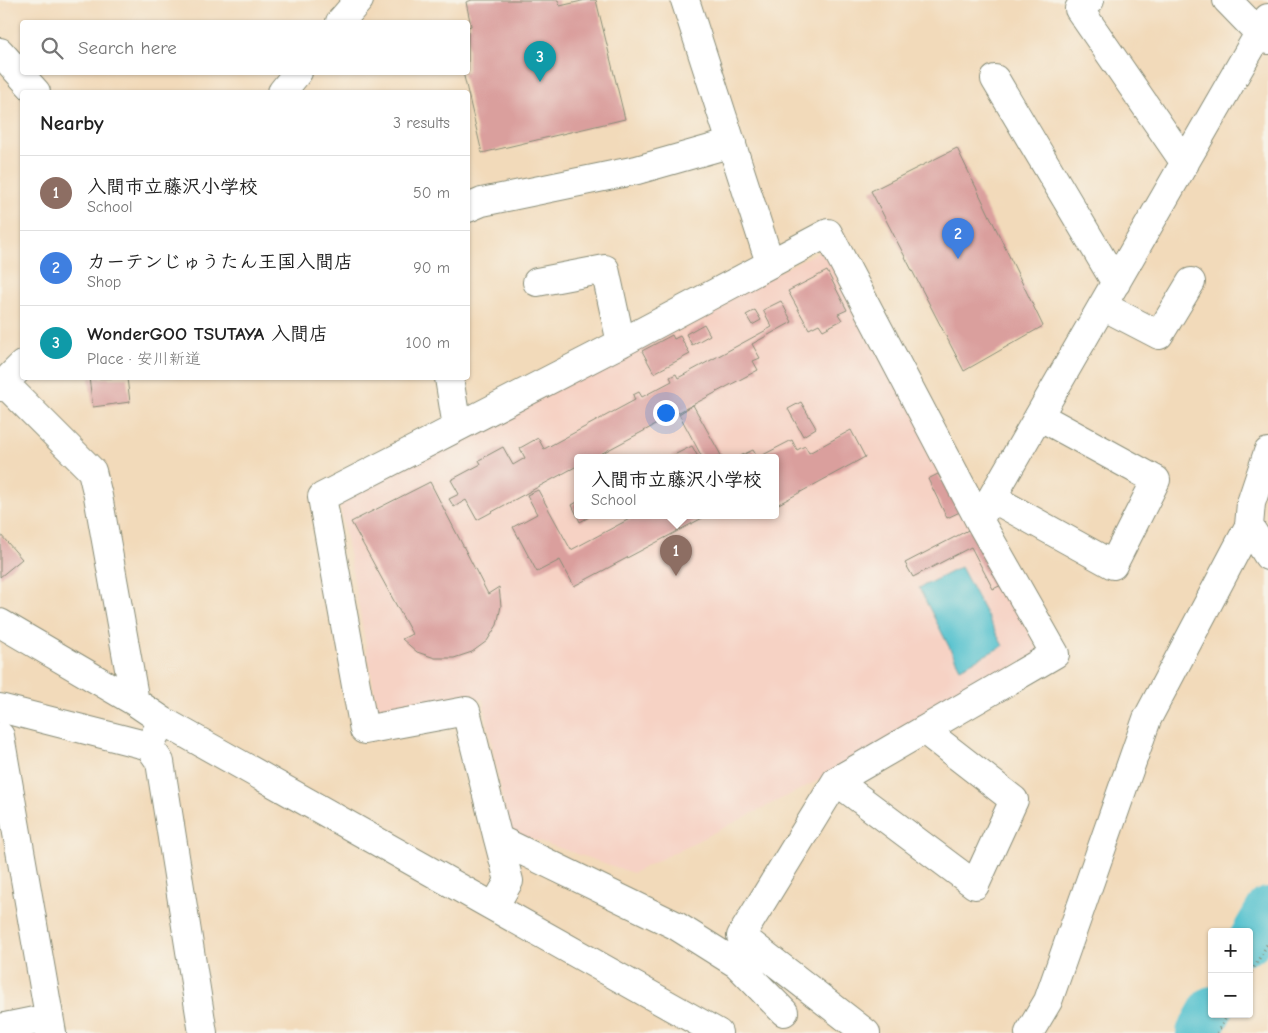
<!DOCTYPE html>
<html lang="en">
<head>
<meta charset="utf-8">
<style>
  :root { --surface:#fff; --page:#f6f6f6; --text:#222; --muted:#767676; --line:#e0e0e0; --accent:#b45309 }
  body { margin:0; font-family:"Comic Neue","Klee One",sans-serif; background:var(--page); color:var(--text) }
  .controls { position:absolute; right:15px; bottom:15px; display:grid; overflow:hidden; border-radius:5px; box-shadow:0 1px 4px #0004 }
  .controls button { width:45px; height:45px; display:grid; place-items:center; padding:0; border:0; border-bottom:1px solid var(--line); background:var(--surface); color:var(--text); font:25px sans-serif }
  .you { position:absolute; left:665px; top:412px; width:18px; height:18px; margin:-12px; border:4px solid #fff; border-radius:50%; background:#1a73e8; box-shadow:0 0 0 8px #1a73e833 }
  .badge { display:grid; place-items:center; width:32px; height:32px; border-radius:50%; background:var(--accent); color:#fff; font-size:16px; font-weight:700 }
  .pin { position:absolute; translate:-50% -41px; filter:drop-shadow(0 1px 2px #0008) }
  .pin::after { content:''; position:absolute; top:26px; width:18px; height:15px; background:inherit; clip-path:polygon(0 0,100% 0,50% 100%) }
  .popup { position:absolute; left:574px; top:454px; width:205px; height:65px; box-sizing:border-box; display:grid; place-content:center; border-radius:5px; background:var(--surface); filter:drop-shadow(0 1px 4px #0005); font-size:16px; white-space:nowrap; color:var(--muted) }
  .popup b { font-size:19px; color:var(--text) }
  .popup::after { content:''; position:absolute; left:50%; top:100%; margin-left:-10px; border:10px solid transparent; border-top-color:var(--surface) }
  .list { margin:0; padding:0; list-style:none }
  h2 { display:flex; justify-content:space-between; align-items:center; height:65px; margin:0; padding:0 20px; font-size:21px }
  h2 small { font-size:16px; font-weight:400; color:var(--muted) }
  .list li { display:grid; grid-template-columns:32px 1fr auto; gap:15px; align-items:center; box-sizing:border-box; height:75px; padding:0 20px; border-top:1px solid var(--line) }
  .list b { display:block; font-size:19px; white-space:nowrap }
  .list p { margin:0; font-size:16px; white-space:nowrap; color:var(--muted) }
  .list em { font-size:16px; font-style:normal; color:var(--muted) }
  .icon { flex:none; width:28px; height:28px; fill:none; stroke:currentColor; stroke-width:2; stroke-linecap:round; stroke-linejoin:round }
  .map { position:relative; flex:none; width:1268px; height:1033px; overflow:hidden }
  .search { position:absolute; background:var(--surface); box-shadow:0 1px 4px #0004; left:20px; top:20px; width:450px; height:55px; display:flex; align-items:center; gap:12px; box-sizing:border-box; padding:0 18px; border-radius:5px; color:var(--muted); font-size:19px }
  .panel { position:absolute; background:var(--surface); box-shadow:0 1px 4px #0004; left:20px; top:90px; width:450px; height:290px; border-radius:5px }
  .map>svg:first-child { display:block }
  .built { fill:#f6d2c4; fill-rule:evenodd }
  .water { fill:#56c2cf; stroke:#3a8082 }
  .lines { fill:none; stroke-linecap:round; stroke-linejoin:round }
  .river { stroke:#56c2cf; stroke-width:44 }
  .building { fill:#da9f9d }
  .minor-casing { stroke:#888c77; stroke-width:30 }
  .path { stroke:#888c77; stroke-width:3; stroke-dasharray:1 4; stroke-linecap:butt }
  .minor { stroke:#fff; stroke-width:28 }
</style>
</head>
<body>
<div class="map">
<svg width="1268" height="1033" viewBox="0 0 1268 1033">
  <rect width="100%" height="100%" fill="#f7f3e8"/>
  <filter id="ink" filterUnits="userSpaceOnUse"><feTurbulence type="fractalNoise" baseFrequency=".02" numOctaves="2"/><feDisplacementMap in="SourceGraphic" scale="10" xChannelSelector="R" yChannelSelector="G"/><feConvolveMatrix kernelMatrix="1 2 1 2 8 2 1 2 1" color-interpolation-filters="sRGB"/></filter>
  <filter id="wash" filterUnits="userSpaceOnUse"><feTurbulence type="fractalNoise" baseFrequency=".0096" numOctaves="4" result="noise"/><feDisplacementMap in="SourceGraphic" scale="20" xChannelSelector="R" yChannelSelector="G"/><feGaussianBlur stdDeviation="1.12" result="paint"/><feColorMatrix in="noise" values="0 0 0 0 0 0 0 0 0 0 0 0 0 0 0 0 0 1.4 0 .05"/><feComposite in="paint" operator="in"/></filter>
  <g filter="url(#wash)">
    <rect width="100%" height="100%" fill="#f2daba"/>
    <path class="built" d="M 827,247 L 1039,652 L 827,776 L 633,873 L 509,831 L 483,699 L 379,716 L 339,500 ZM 577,457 L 775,457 L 775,515 L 577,515 Z"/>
    <path class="water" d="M 961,567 L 1003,646 L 960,668 L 919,588 Z"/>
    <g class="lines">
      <path class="river" d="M 1249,942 L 1268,909
        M 1198,1033 L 1212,1008"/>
    </g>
    <g id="blocks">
      <path class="building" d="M 472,0 L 558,0 L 560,6 L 586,0 L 596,0 L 625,119 L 482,153 L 463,72 L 468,72 L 468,27 L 471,26 L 466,2 Z
        M 957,148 L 1043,326 L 964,371 L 871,191 Z
        M 827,271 L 847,310 L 838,314 L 842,320 L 823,330 L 819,324 L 809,329 L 788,291 Z
        M 781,301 L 792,322 L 752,344 L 760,358 L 753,361 L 758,370 L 595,457 L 577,457 L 577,466 L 477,520 L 466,500 L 454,507 L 449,499 L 459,494 L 451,480 L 481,464 L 479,460 L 503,447 L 513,465 L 525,458 L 520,448 L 538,438 L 544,449 L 635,400 L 633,395 L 639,392 L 642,397 L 672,381 L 670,377 L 676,374 L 678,378 L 772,327 L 763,310 Z
        M 755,310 L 761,320 L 752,325 L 746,315 Z
        M 704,324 L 710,335 L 692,345 L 686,334 Z
        M 672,335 L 674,339 L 680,336 L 690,354 L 654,373 L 642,351 Z
        M 89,378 L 127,378 L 130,402 L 93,407 Z
        M 801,402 L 816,428 L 803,436 L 788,409 Z
        M 693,405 L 722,457 L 702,457 L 679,414 Z
        M 851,430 L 865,457 L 775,506 L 775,457 L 759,457 L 792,440 L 797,450 L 805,446 L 809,453 Z
        M 692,446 L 698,457 L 670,457 Z
        M 753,450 L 757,457 L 738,457 Z
        M 938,474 L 943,483 L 947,481 L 962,511 L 947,518 L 928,479 Z
        M 430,482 L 488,594 L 499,587 L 501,606 L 497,625 L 487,641 L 472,652 L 454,658 L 435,658 L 417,652 L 402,639 L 412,634 L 351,522 Z
        M 538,490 L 571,550 L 637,515 L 708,515 L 574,586 L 560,560 L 537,572 L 513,527 L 537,514 L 527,495 Z
        M 577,502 L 577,515 L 588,515 L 589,517 L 580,522 L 572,505 Z
        M 978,525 L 1008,582 L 993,589 L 971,547 L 913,577 L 905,563 Z
        M 0,534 L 22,559 L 0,577 Z"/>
    </g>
  </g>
  <g filter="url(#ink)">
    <use href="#blocks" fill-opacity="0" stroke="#888c77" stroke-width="1"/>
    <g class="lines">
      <g class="minor-casing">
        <path id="minor" d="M 685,0 L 770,263
          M 1090,0 L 1079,9 L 1185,163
          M 1227,0 L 1259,33 L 1268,40
          M 340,22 L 359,0
          M 0,52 L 36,92
          M 995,79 L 1116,283
          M 282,92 L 298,72
          M 468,208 L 482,202 L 637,170 L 732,143
          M 537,282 L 605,269 L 621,343
          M 1103,306 L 1159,335 L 1191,282
          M 449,378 L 457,427
          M 4,383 L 92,471 L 98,496 L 135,702
          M 0,387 L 22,365
          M 1268,452 L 1251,503 L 1249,526 L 1268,556
          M 992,498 L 1113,565 L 1156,480 L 1039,416
          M 979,520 L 1268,18
          M 0,623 L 135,702 L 163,721 L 718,1033
          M 0,708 L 149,746 L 157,731
          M 0,736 L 52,1033
          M 149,746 L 160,762 L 203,1033
          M 836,781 L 975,885 L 1014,800 L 924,730
          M 494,907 L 509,881 L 498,839
          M 784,1012 L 737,964 L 675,925 L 498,839 L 466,711 L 364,730 L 322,497 L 621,343 L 828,233 L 979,520 L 1055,654 L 836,781 L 741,936 L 866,1033
          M 0,1028 L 49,1018
          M 1029,1033 L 1048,1001 L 1147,719 L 1249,526"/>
      </g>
      <path class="path" d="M 1249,976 L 1268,943
        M 1217,1033 L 1228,1014"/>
      <use href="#minor" class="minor"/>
    </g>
  </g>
</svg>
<div class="controls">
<button>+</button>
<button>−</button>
</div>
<div class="you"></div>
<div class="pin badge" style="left:676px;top:576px;background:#8d6e63">1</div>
<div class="popup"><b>入間市立藤沢小学校</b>School</div>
<div class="pin badge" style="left:958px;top:259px;background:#3f7fe0">2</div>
<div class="pin badge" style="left:540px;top:82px;background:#0f9aa8">3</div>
<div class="search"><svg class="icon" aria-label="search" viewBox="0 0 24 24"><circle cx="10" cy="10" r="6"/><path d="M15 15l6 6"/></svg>Search here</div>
<section class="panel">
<h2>Nearby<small>3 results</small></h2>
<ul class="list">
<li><span class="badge" style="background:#8d6e63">1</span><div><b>入間市立藤沢小学校</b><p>School</p></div><em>50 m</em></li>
<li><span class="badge" style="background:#3f7fe0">2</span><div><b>カーテンじゅうたん王国入間店</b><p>Shop</p></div><em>90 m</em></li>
<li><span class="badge" style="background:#0f9aa8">3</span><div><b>WonderGOO TSUTAYA 入間店</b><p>Place · 安川新道</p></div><em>100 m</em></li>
</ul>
</section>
</div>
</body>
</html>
